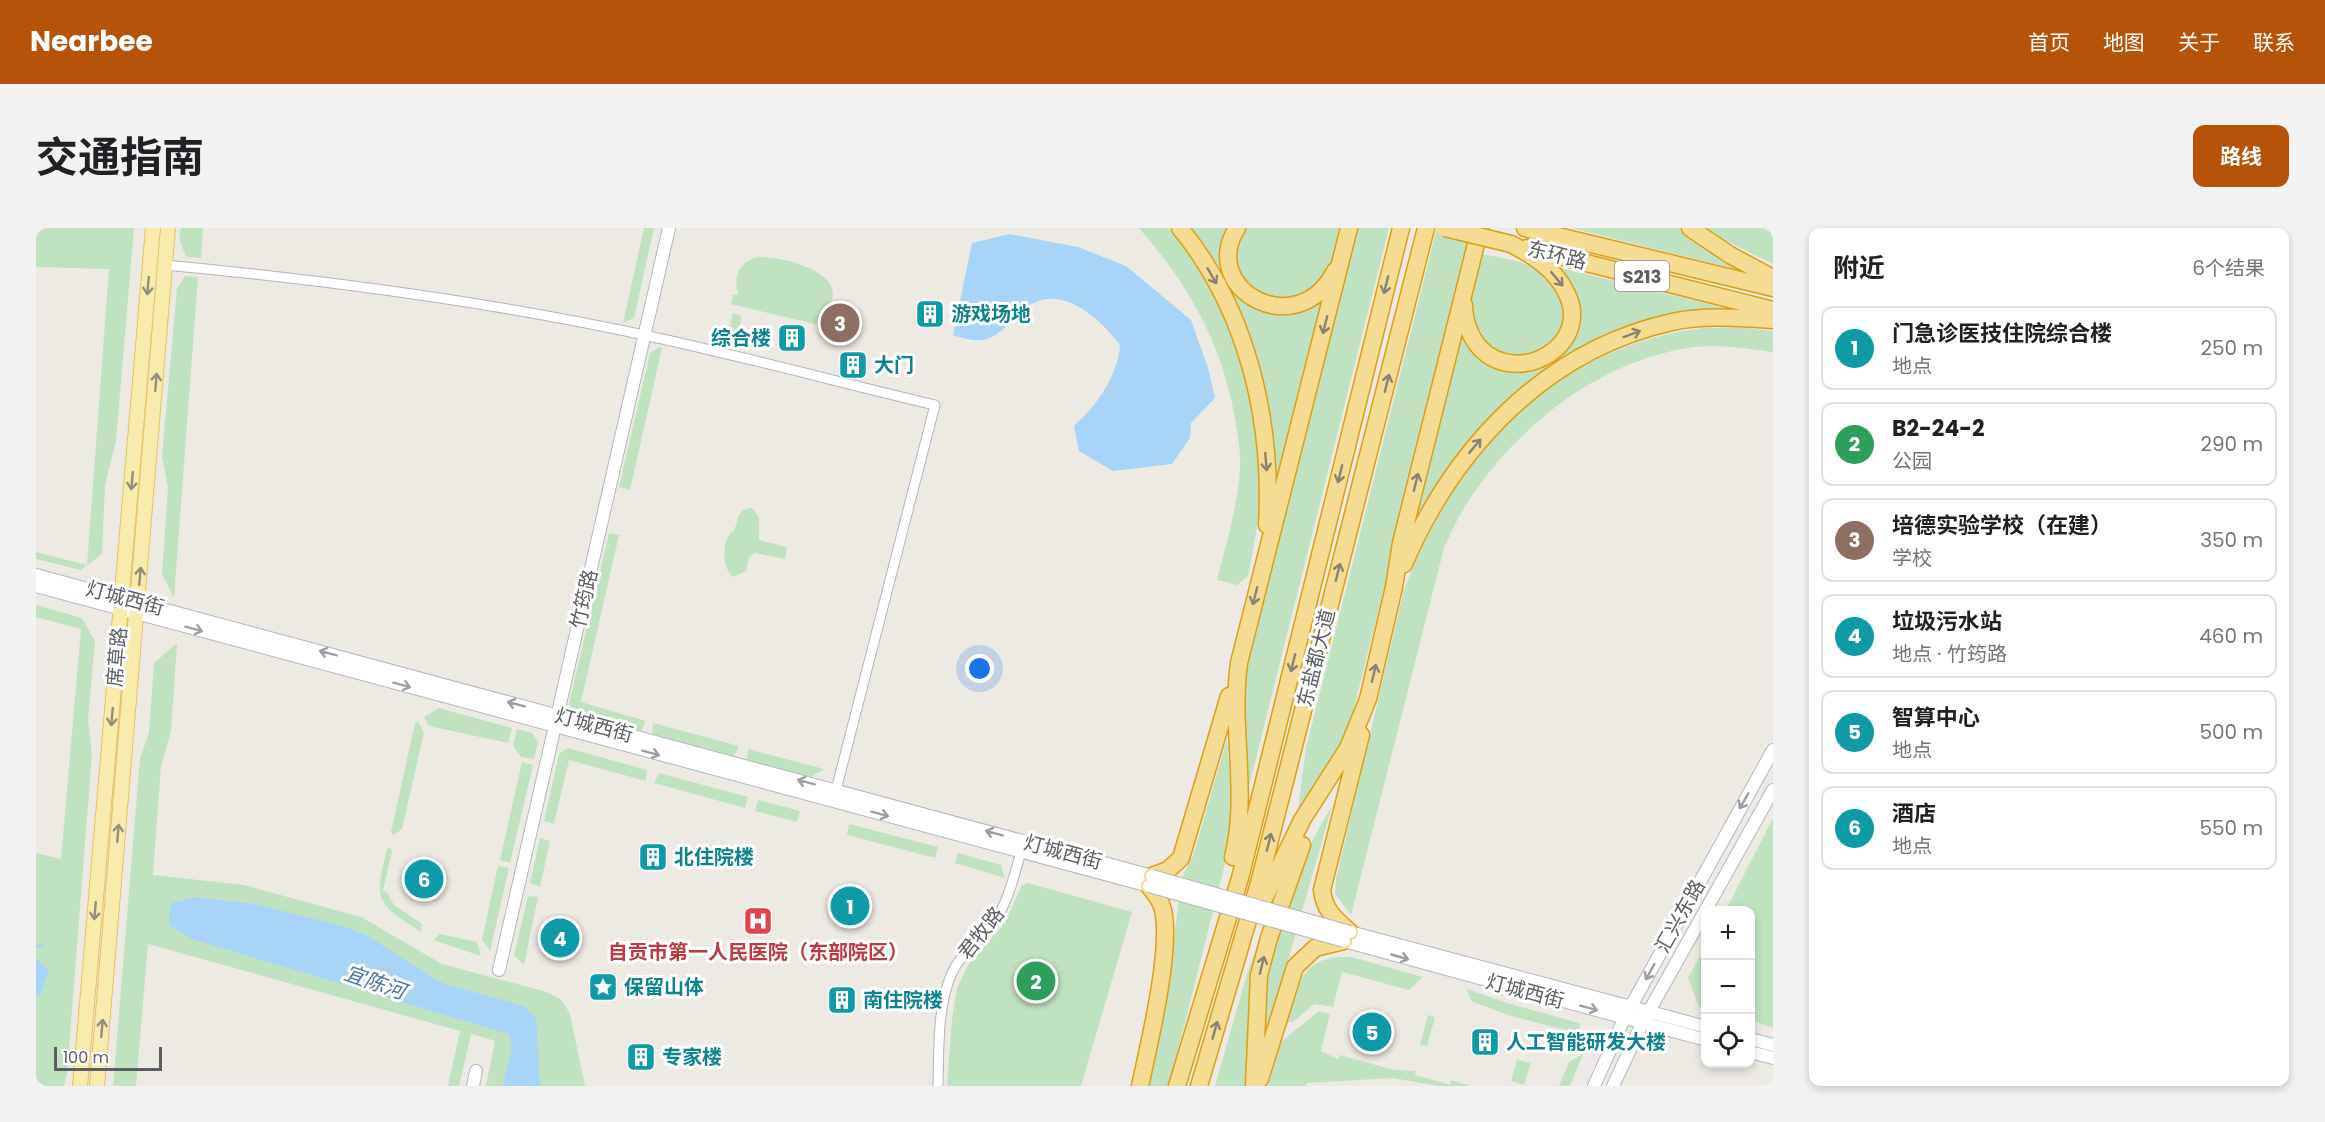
<!DOCTYPE html>
<html lang="zh">
<head>
<meta charset="utf-8">
<style>
  :root { --surface:#fff; --page:#f2f2f2; --text:#202124; --muted:#757577; --line:#e0e0e0; --accent:#b45309 }
  body { margin:0; font-family:Poppins,"Noto Sans SC",sans-serif; background:var(--page); color:var(--text) }
  .controls { position:absolute; right:18px; bottom:18px; display:grid; overflow:hidden; border-radius:12px; box-shadow:0 3px 9px #0003 }
  .controls button { width:54px; height:54px; display:grid; place-items:center; padding:0; border:0; border-bottom:2px solid var(--line); background:var(--surface); color:var(--text); font:30px sans-serif }
  .scale { position:absolute; left:18px; bottom:15px; width:108px; box-sizing:border-box; padding-left:6px; border:3px solid #5b5e62; border-top:0; font-size:16px; line-height:21px; white-space:nowrap; color:#5b5e62; -webkit-text-stroke:4px #fff; paint-order:stroke }
  .you { position:absolute; left:944px; top:441px; width:21px; height:21px; margin:-15px; border:4px solid #fff; border-radius:50%; background:#1a73e8; box-shadow:0 0 0 9px #1a73e833 }
  .badge { display:grid; place-items:center; width:39px; height:39px; border-radius:50%; background:var(--accent); color:#fff; font-size:20px; font-weight:700 }
  .pin { position:absolute; translate:-50% -50%; border:3px solid #fff; box-shadow:0 2px 6px #0006 }
  .list { margin:0; padding:0; list-style:none }
  h2 { display:flex; justify-content:space-between; align-items:center; height:78px; margin:0; padding:0 24px; font-size:26px }
  h2 small { font-size:20px; font-weight:400; color:var(--muted) }
  .list li { display:grid; grid-template-columns:39px 1fr auto; gap:18px; align-items:center; box-sizing:border-box; height:84px; margin:0 12px 12px; padding:0 12px; border:2px solid var(--line); border-radius:12px }
  .list b { display:block; font-size:22px; white-space:nowrap }
  .list p { margin:0; font-size:20px; white-space:nowrap; color:var(--muted) }
  .list em { font-size:20px; font-style:normal; color:var(--muted) }
  .icon { flex:none; width:33px; height:33px; fill:none; stroke:currentColor; stroke-width:2; stroke-linecap:round; stroke-linejoin:round }
  .map { position:relative; flex:none; width:1737px; height:858px; overflow:hidden; border-radius:12px }
  header { display:flex; align-items:center; gap:36px; box-sizing:border-box; height:84px; padding:0 30px; background:var(--accent); color:#fff }
  header strong { font-size:28px }
  nav { display:flex; gap:33px; margin-inline-start:auto; font-size:21px }
  .intro { display:flex; align-items:center; justify-content:space-between; box-sizing:border-box; height:144px; padding:0 36px }
  h1 { margin:0; font-size:42px }
  .button { padding:15px 27px; border-radius:12px; background:var(--accent); color:#fff; font-size:21px; font-weight:700 }
  main { display:flex; gap:36px; padding:0 36px }
  aside { flex:1; background:var(--surface); border-radius:12px; box-shadow:0 3px 9px #0003 }
  .map>svg:first-child { display:block }
  .green { fill:#c1e2c1 }
  .water { fill:#a8d4f8 }
  .lines { fill:none; stroke-linecap:round; stroke-linejoin:round }
  .stream { stroke:#a8d4f8; stroke-width:2 }
  .street-casing { stroke:#b3b5b9; stroke-width:11 }
  .secondary-casing { stroke:#b5b7bc; stroke-width:14 }
  .primary-casing { stroke:#e5c263; stroke-width:16 }
  .highway-casing { stroke:#dd9f13; stroke-width:19 }
  .street { stroke:#fff; stroke-width:9 }
  .secondary { stroke:#fff; stroke-width:12 }
  .primary { stroke:#f8ecac; stroke-width:14 }
  .highway { stroke:#f4dc93; stroke-width:16 }
  .secondary-bridge-casing { stroke:#b5b7bc; stroke-width:14; stroke-linecap:butt }
  .highway-bridge-casing { stroke:#dd9f13; stroke-width:19; stroke-linecap:butt }
  .secondary-bridge { stroke:#fff; stroke-width:12 }
  .highway-bridge { stroke:#f4dc93; stroke-width:16 }
  .oneway { stroke:#898471 }
  .oneway2 { stroke:#92907c }
  .oneway3 { stroke:#9d9ea1 }
  .labels { text-anchor:middle; dominant-baseline:central; stroke-width:6; stroke-linejoin:round; paint-order:stroke }
  .shield { fill:#fff; stroke:#8c8e91; stroke-width:1.5 }
  .shield-label { font-size:18px; font-weight:bold; fill:#5b5e62 }
  .street-label { font-size:20px; fill:#5b5e62; stroke:#fff }
  .culture-label { font-size:20px; font-weight:bold; fill:#0d838f; stroke:#fff; text-anchor:start }
  .health-label { font-size:20px; font-weight:bold; fill:#be3a42; stroke:#fff }
  .water-label { font-size:21px; font-style:italic; fill:#4776a8; stroke:#fff }
</style>
</head>
<body>
<header>
<strong>Nearbee</strong>
<nav><a>首页</a><a>地图</a><a>关于</a><a>联系</a></nav>
</header>
<div class="intro"><h1>交通指南</h1><a class="button">路线</a></div>
<main>
<div class="map">
<svg width="1737" height="858" viewBox="0 0 1737 858">
  <rect width="100%" height="100%" fill="#edeae3"/>
  <path class="green" d="M 0,0 L 98,0 L 80,213 L 69,257 L 66,326 L 45,342 L 0,331 L 0,324 L 51,337 L 73,41 L 0,39 Z
    M 145,0 L 167,0 L 165,30 L 150,29 L 143,10 Z
    M 608,0 L 618,0 L 598,90 L 587,95 Z
    M 1103,0 L 1132,0 C 1198,69 1224,173 1224,267 C 1223,294 1217,322 1212,348 L 1201,357 L 1181,352 C 1190,316 1202,278 1204,240 C 1205,223 1201,202 1198,185 C 1184,112 1152,56 1103,0 Z
    M 1155,0 L 1195,0 L 1188,28 L 1222,79 L 1292,62 L 1238,279 C 1238,250 1238,220 1234,192 C 1224,125 1199,52 1155,0 Z
    M 1207,0 L 1307,0 C 1302,21 1296,43 1280,58 C 1252,86 1198,67 1198,26 C 1198,18 1204,7 1207,0 Z
    M 1318,0 L 1353,0 L 1209,574 L 1204,514 L 1209,439 Z
    M 1401,0 L 1438,0 L 1317,484 L 1304,518 L 1261,589 L 1270,520 Z
    M 1535,0 L 1643,0 L 1654,10 L 1707,43 Z
    M 1671,0 L 1737,0 L 1737,36 L 1690,13 Z
    M 1445,26 C 1460,29 1476,31 1491,36 C 1517,45 1536,79 1524,105 C 1520,113 1511,120 1505,126 L 1465,129 C 1425,94 1432,74 1445,26 Z
    M 721,29 C 748,27 828,49 784,87 L 789,89 L 787,98 L 695,76 L 697,66 L 703,67 C 696,50 703,34 721,29 Z
    M 1517,38 L 1701,83 L 1524,133 L 1487,159 L 1450,195 L 1419,231 L 1371,313 L 1425,96 L 1460,139 L 1535,112 Z
    M 149,48 L 162,49 L 138,370 L 126,346 L 132,260 L 126,228 L 141,60 Z
    M 697,85 L 706,88 L 702,106 L 693,104 Z
    M 1667,100 L 1710,100 L 1737,103 L 1737,124 C 1712,121 1684,116 1659,119 C 1565,131 1482,197 1431,275 C 1422,289 1415,305 1408,320 L 1315,687 L 1299,666 L 1300,651 L 1368,362 C 1421,226 1515,119 1667,100 Z
    M 624,119 L 626,120 L 594,262 L 583,259 L 614,125 Z
    M 716,280 L 723,290 L 723,312 L 751,319 L 749,331 L 719,325 L 713,329 L 710,343 L 697,349 C 687,341 686,319 693,307 C 694,304 698,303 699,300 C 703,291 701,281 716,280 Z
    M 573,305 L 583,307 L 545,474 L 610,493 L 605,503 L 539,485 L 533,476 Z
    M 0,377 L 46,390 L 59,413 L 52,492 L 56,526 L 31,846 L 28,858 L 0,858 L 0,625 L 25,631 L 45,401 L 0,389 Z
    M 141,415 L 135,504 L 125,538 L 117,647 L 208,657 L 325,689 L 406,736 L 511,764 L 526,772 L 534,786 L 549,858 L 450,858 L 459,813 L 432,805 L 435,807 L 423,858 L 412,858 L 424,803 L 112,716 L 100,858 L 77,858 L 104,530 L 113,505 L 118,435 Z
    M 403,480 L 476,500 L 472,515 L 393,498 L 388,489 Z
    M 382,493 L 388,505 L 366,601 L 358,607 L 355,604 L 379,495 Z
    M 617,495 L 703,518 L 698,528 L 616,506 Z
    M 481,501 L 496,505 L 502,514 L 498,531 L 485,529 L 477,518 Z
    M 1191,511 L 1197,586 L 1193,620 L 1133,858 L 1112,858 L 1136,725 L 1146,649 L 1157,628 Z
    M 532,520 L 611,542 L 610,553 L 533,532 L 518,596 L 508,593 L 523,526 Z
    M 712,521 L 788,541 L 789,541 L 775,549 L 711,532 Z
    M 486,534 L 497,537 L 474,635 L 464,632 Z
    M 623,545 L 712,569 L 709,580 L 618,555 Z
    M 722,572 L 764,583 L 761,594 L 719,583 Z
    M 1296,578 L 1226,824 C 1227,794 1228,765 1233,736 C 1243,684 1268,623 1296,578 Z
    M 1737,590 L 1737,800 L 1715,792 L 1714,682 L 1690,682 Z
    M 813,596 L 902,619 L 899,630 L 811,607 Z
    M 504,610 L 514,613 L 504,659 L 494,655 Z
    M 354,619 L 356,623 L 347,663 L 351,664 L 358,677 L 386,696 L 385,704 C 339,674 338,674 351,621 Z
    M 922,625 L 965,637 L 969,650 L 919,635 Z
    M 462,638 L 473,640 L 454,723 L 446,711 Z
    M 992,655 L 1096,684 L 1045,858 L 911,858 L 916,791 L 921,760 L 932,737 L 969,695 L 986,657 Z
    M 492,668 L 502,669 L 488,737 L 478,727 Z
    M 1228,699 L 1210,858 L 1179,858 L 1211,746 Z
    M 404,706 L 441,714 L 445,728 L 397,712 Z
    M 1669,719 L 1669,781 L 1663,779 L 1652,750 Z
    M 1302,729 L 1315,729 L 1387,749 L 1373,762 L 1306,744 L 1297,779 L 1278,776 L 1257,794 L 1250,795 C 1260,763 1264,732 1302,729 Z
    M 1431,761 L 1474,776 L 1543,795 L 1547,809 L 1536,815 L 1531,803 L 1472,787 L 1435,773 Z
    M 1283,783 L 1294,786 L 1285,823 L 1302,831 L 1304,827 L 1358,842 L 1380,843 L 1379,847 L 1415,857 L 1415,852 L 1435,858 L 1402,858 L 1357,850 L 1271,855 L 1270,858 L 1232,858 L 1245,814 Z
    M 1392,787 L 1399,789 L 1391,818 L 1384,817 Z
    M 1547,826 L 1534,858 L 1523,858 L 1533,834 Z
    M 1481,832 L 1495,835 L 1488,857 L 1475,853 Z"/>
  <path class="water" d="M 974,6 L 1042,19 L 1090,38 L 1155,92 L 1172,140 L 1179,170 L 1155,195 L 1154,210 L 1136,236 L 1077,243 L 1043,223 L 1038,198 C 1061,177 1082,148 1084,117 C 1065,92 1028,56 994,77 C 980,86 969,103 954,110 C 942,115 929,111 917,107 L 936,15 Z
    M 157,669 L 219,676 L 306,698 L 330,707 L 406,755 L 487,778 L 500,789 L 504,858 L 467,858 L 476,817 L 472,806 L 156,711 L 133,697 L 134,676 Z
    M 0,730 L 13,743 L 5,766 L 0,769 Z"/>
  <g class="lines">
    <path class="stream" d="M 0,719 L 7,717"/>
    <g class="street-casing">
      <path id="street" d="M 129,37 C 290,52 450,73 608,107 C 706,128 802,154 899,177 L 800,562
        M 902,858 C 903,822 901,778 916,745 C 924,727 938,717 951,703 C 971,681 977,651 985,624"/>
    </g>
    <g class="secondary-casing">
      <path id="secondary" d="M 0,347 L 1116,648
        M 0,358 L 1113,658
        M 1314,704 L 1670,799
        M 1308,713 L 1670,812
        M 463,742 L 633,0
        M 1714,811 L 1737,817
        M 1714,824 L 1737,830
        M 437,858 L 440,843
        M 1558,858 L 1589,789 L 1737,522
        M 1577,858 L 1607,794 L 1737,562"/>
    </g>
    <g class="primary-casing">
      <path id="primary" d="M 44,858 L 117,0
        M 61,858 L 132,0"/>
    </g>
    <g class="highway-casing">
      <path id="highway" d="M 1144,0 C 1211,82 1237,192 1231,297
        M 1201,0 C 1162,62 1262,116 1299,43
        M 1489,0 L 1737,60
        M 1654,0 L 1694,27 L 1737,50
        M 1491,20 L 1737,82
        M 1428,77 C 1428,92 1434,109 1444,120 C 1482,160 1558,117 1530,64 C 1519,41 1496,27 1475,16
        M 1368,336 C 1418,220 1509,122 1636,94 C 1668,87 1704,90 1737,92
        M 1197,629 C 1213,567 1194,499 1203,435 L 1313,0
        M 1116,648 L 1132,642 L 1145,630 L 1193,468
        M 1224,679 L 1266,592 L 1312,520 L 1332,471 L 1358,359 L 1365,315 L 1444,0
        M 1314,704 C 1299,691 1288,682 1286,662 L 1325,507
        M 1224,851 L 1259,739 L 1279,720 L 1308,713
        M 1104,858 C 1113,816 1136,722 1127,682 C 1125,672 1119,666 1113,658
        M 1141,858 L 1204,650 L 1365,0
        M 1163,858 L 1223,655 L 1390,0
        M 1218,858 L 1223,747 L 1233,710 L 1266,617"/>
    </g>
    <use href="#street" class="street"/>
    <use href="#secondary" class="secondary"/>
    <use href="#primary" class="primary"/>
    <use href="#highway" class="highway"/>
    <g class="secondary-bridge-casing">
      <path id="secondary-bridge" d="M 1116,648 L 1314,704
        M 1113,658 L 1308,713"/>
    </g>
    <g class="highway-bridge-casing">
      <path id="highway-bridge" d="M 1409,0 L 1475,16"/>
    </g>
    <use href="#secondary-bridge" class="secondary-bridge"/>
    <use href="#highway-bridge" class="highway-bridge"/>
  </g>
  <defs><path id="oneway-shaft" d="M-6 0H5M1.5-3L5.5 0L1.5 3" fill="none" stroke-width="1.6" stroke-linecap="round" stroke-linejoin="round" transform="scale(1.5)"/></defs>
  <g class="oneway">
    <use href="#oneway-shaft" transform="translate(1176 48) rotate(60)"/>
    <use href="#oneway-shaft" transform="translate(1521 51) rotate(50)"/>
    <use href="#oneway-shaft" transform="translate(1350 57) rotate(104)"/>
    <use href="#oneway-shaft" transform="translate(1289 97) rotate(104)"/>
    <use href="#oneway-shaft" transform="translate(1596 106) rotate(-20)"/>
    <use href="#oneway-shaft" transform="translate(1351 155) rotate(-76)"/>
    <use href="#oneway-shaft" transform="translate(1439 218) rotate(-50)"/>
    <use href="#oneway-shaft" transform="translate(1230 234) rotate(85)"/>
    <use href="#oneway-shaft" transform="translate(1304 246) rotate(104)"/>
    <use href="#oneway-shaft" transform="translate(1380 254) rotate(-76)"/>
    <use href="#oneway-shaft" transform="translate(1302 344) rotate(-76)"/>
    <use href="#oneway-shaft" transform="translate(1219 368) rotate(104)"/>
    <use href="#oneway-shaft" transform="translate(1257 435) rotate(104)"/>
    <use href="#oneway-shaft" transform="translate(1338 445) rotate(-77)"/>
    <use href="#oneway-shaft" transform="translate(1233 614) rotate(-76)"/>
    <use href="#oneway-shaft" transform="translate(1226 737) rotate(-76)"/>
    <use href="#oneway-shaft" transform="translate(1179 802) rotate(-74)"/>
  </g>
  <g class="oneway2">
    <use href="#oneway-shaft" transform="translate(112 58) rotate(95)"/>
    <use href="#oneway-shaft" transform="translate(120 154) rotate(-85)"/>
    <use href="#oneway-shaft" transform="translate(96 253) rotate(95)"/>
    <use href="#oneway-shaft" transform="translate(104 348) rotate(-85)"/>
    <use href="#oneway-shaft" transform="translate(76 489) rotate(95)"/>
    <use href="#oneway-shaft" transform="translate(82 605) rotate(-85)"/>
    <use href="#oneway-shaft" transform="translate(59 683) rotate(95)"/>
    <use href="#oneway-shaft" transform="translate(66 800) rotate(-85)"/>
  </g>
  <g class="oneway3">
    <use href="#oneway-shaft" transform="translate(158 401) rotate(15)"/>
    <use href="#oneway-shaft" transform="translate(292 425) rotate(-165)"/>
    <use href="#oneway-shaft" transform="translate(366 457) rotate(15)"/>
    <use href="#oneway-shaft" transform="translate(480 476) rotate(-165)"/>
    <use href="#oneway-shaft" transform="translate(615 525) rotate(15)"/>
    <use href="#oneway-shaft" transform="translate(770 554) rotate(-165)"/>
    <use href="#oneway-shaft" transform="translate(1708 573) rotate(120)"/>
    <use href="#oneway-shaft" transform="translate(844 586) rotate(15)"/>
    <use href="#oneway-shaft" transform="translate(958 605) rotate(-165)"/>
    <use href="#oneway-shaft" transform="translate(1364 729) rotate(16)"/>
    <use href="#oneway-shaft" transform="translate(1614 744) rotate(119)"/>
    <use href="#oneway-shaft" transform="translate(1553 780) rotate(15)"/>
  </g>
  <defs>
    <g id="building-square" transform="scale(1.5)"><rect x="-9" y="-9" width="18" height="18" rx="4" fill="#0f9aa8" stroke="#fff"/><path d="M-4-6H4V6H1V3H-1V6H-4ZM-2.5-4.3h1.7v1.8h-1.7ZM.8-4.3h1.7v1.8H.8ZM-2.5-1h1.7V.8h-1.7ZM.8-1h1.7V.8H.8Z" fill="#fff"/></g>
    <g id="hospital-square" transform="scale(1.5)"><rect x="-9" y="-9" width="18" height="18" rx="4" fill="#e0444e" stroke="#fff"/><path d="M-5-5h3v3.5h4V-5h3V5h-3V1.5h-4V5h-3Z" fill="#fff"/></g>
    <g id="sight-square" transform="scale(1.5)"><rect x="-9" y="-9" width="18" height="18" rx="4" fill="#0f9aa8" stroke="#fff"/><path d="M0-6L1.8-2.2L6-1.7L2.9 1.2L3.7 5.4L0 3.3L-3.7 5.4L-2.9 1.2L-6-1.7L-1.8-2.2Z" fill="#fff"/></g>
  </defs>
  <g fill-rule="evenodd">
    <use href="#building-square" x="894" y="86"/>
    <use href="#building-square" x="756" y="110"/>
    <use href="#building-square" x="817" y="137"/>
    <use href="#building-square" x="617" y="629"/>
    <use href="#hospital-square" x="722" y="693"/>
    <use href="#sight-square" x="567" y="759"/>
    <use href="#building-square" x="806" y="772"/>
    <use href="#building-square" x="1449" y="814"/>
    <use href="#building-square" x="605" y="829"/>
  </g>
  <g class="labels">
    <rect class="shield" x="1579" y="33" width="54" height="30" rx="4.5"/>
    <g class="shield-label">
      <text x="1606" y="48">S213</text>
    </g>
    <g class="street-label">
      <text transform="translate(1521 27) rotate(14)">东环路</text>
      <text transform="translate(89 370) rotate(15)">灯城西街</text>
      <text transform="translate(548 371) rotate(-77)">竹筠路</text>
      <text transform="translate(81 429) rotate(-85)">席草路</text>
      <text transform="translate(1280 430) rotate(-76)">东盐都大道</text>
      <text transform="translate(558 497) rotate(15)">灯城西街</text>
      <text transform="translate(1027 624) rotate(15)">灯城西街</text>
      <text transform="translate(1644 688) rotate(-61)">汇兴东路</text>
      <text transform="translate(945 705) rotate(-52)">君牧路</text>
      <text transform="translate(1489 763) rotate(15)">灯城西街</text>
    </g>
    <g class="culture-label">
      <text x="915" y="86">游戏场地</text>
      <text x="735" y="110" text-anchor="end">综合楼</text>
      <text x="838" y="137">大门</text>
      <text x="638" y="629">北住院楼</text>
      <text x="588" y="759">保留山体</text>
      <text x="827" y="772">南住院楼</text>
      <text x="1470" y="814">人工智能研发大楼</text>
      <text x="626" y="829">专家楼</text>
    </g>
    <g class="health-label">
      <text x="722" y="724">自贡市第一人民医院（东部院区）</text>
    </g>
    <g class="water-label">
      <text transform="translate(339 754) rotate(19)">宜陈河</text>
    </g>
  </g>
</svg>
<div class="controls">
<button>+</button>
<button>−</button>
<button><svg class="icon" aria-label="locate" viewBox="0 0 24 24"><circle cx="12" cy="12" r="6"/><path d="M12 2v4M12 18v4M2 12h4M18 12h4"/></svg></button>
</div>
<div class="scale">100 m</div>
<div class="you"></div>
<div class="pin badge" style="left:814px;top:678px;background:#0f9aa8">1</div>
<div class="pin badge" style="left:1000px;top:753px;background:#2e9e5b">2</div>
<div class="pin badge" style="left:804px;top:95px;background:#8d6e63">3</div>
<div class="pin badge" style="left:524px;top:710px;background:#0f9aa8">4</div>
<div class="pin badge" style="left:1336px;top:804px;background:#0f9aa8">5</div>
<div class="pin badge" style="left:388px;top:651px;background:#0f9aa8">6</div>
</div>
<aside>
<h2>附近<small>6个结果</small></h2>
<ul class="list">
<li><span class="badge" style="background:#0f9aa8">1</span><div><b>门急诊医技住院综合楼</b><p>地点</p></div><em>250 m</em></li>
<li><span class="badge" style="background:#2e9e5b">2</span><div><b>B2-24-2</b><p>公园</p></div><em>290 m</em></li>
<li><span class="badge" style="background:#8d6e63">3</span><div><b>培德实验学校（在建）</b><p>学校</p></div><em>350 m</em></li>
<li><span class="badge" style="background:#0f9aa8">4</span><div><b>垃圾污水站</b><p>地点 · 竹筠路</p></div><em>460 m</em></li>
<li><span class="badge" style="background:#0f9aa8">5</span><div><b>智算中心</b><p>地点</p></div><em>500 m</em></li>
<li><span class="badge" style="background:#0f9aa8">6</span><div><b>酒店</b><p>地点</p></div><em>550 m</em></li>
</ul>
</aside>
</main>
</body>
</html>
